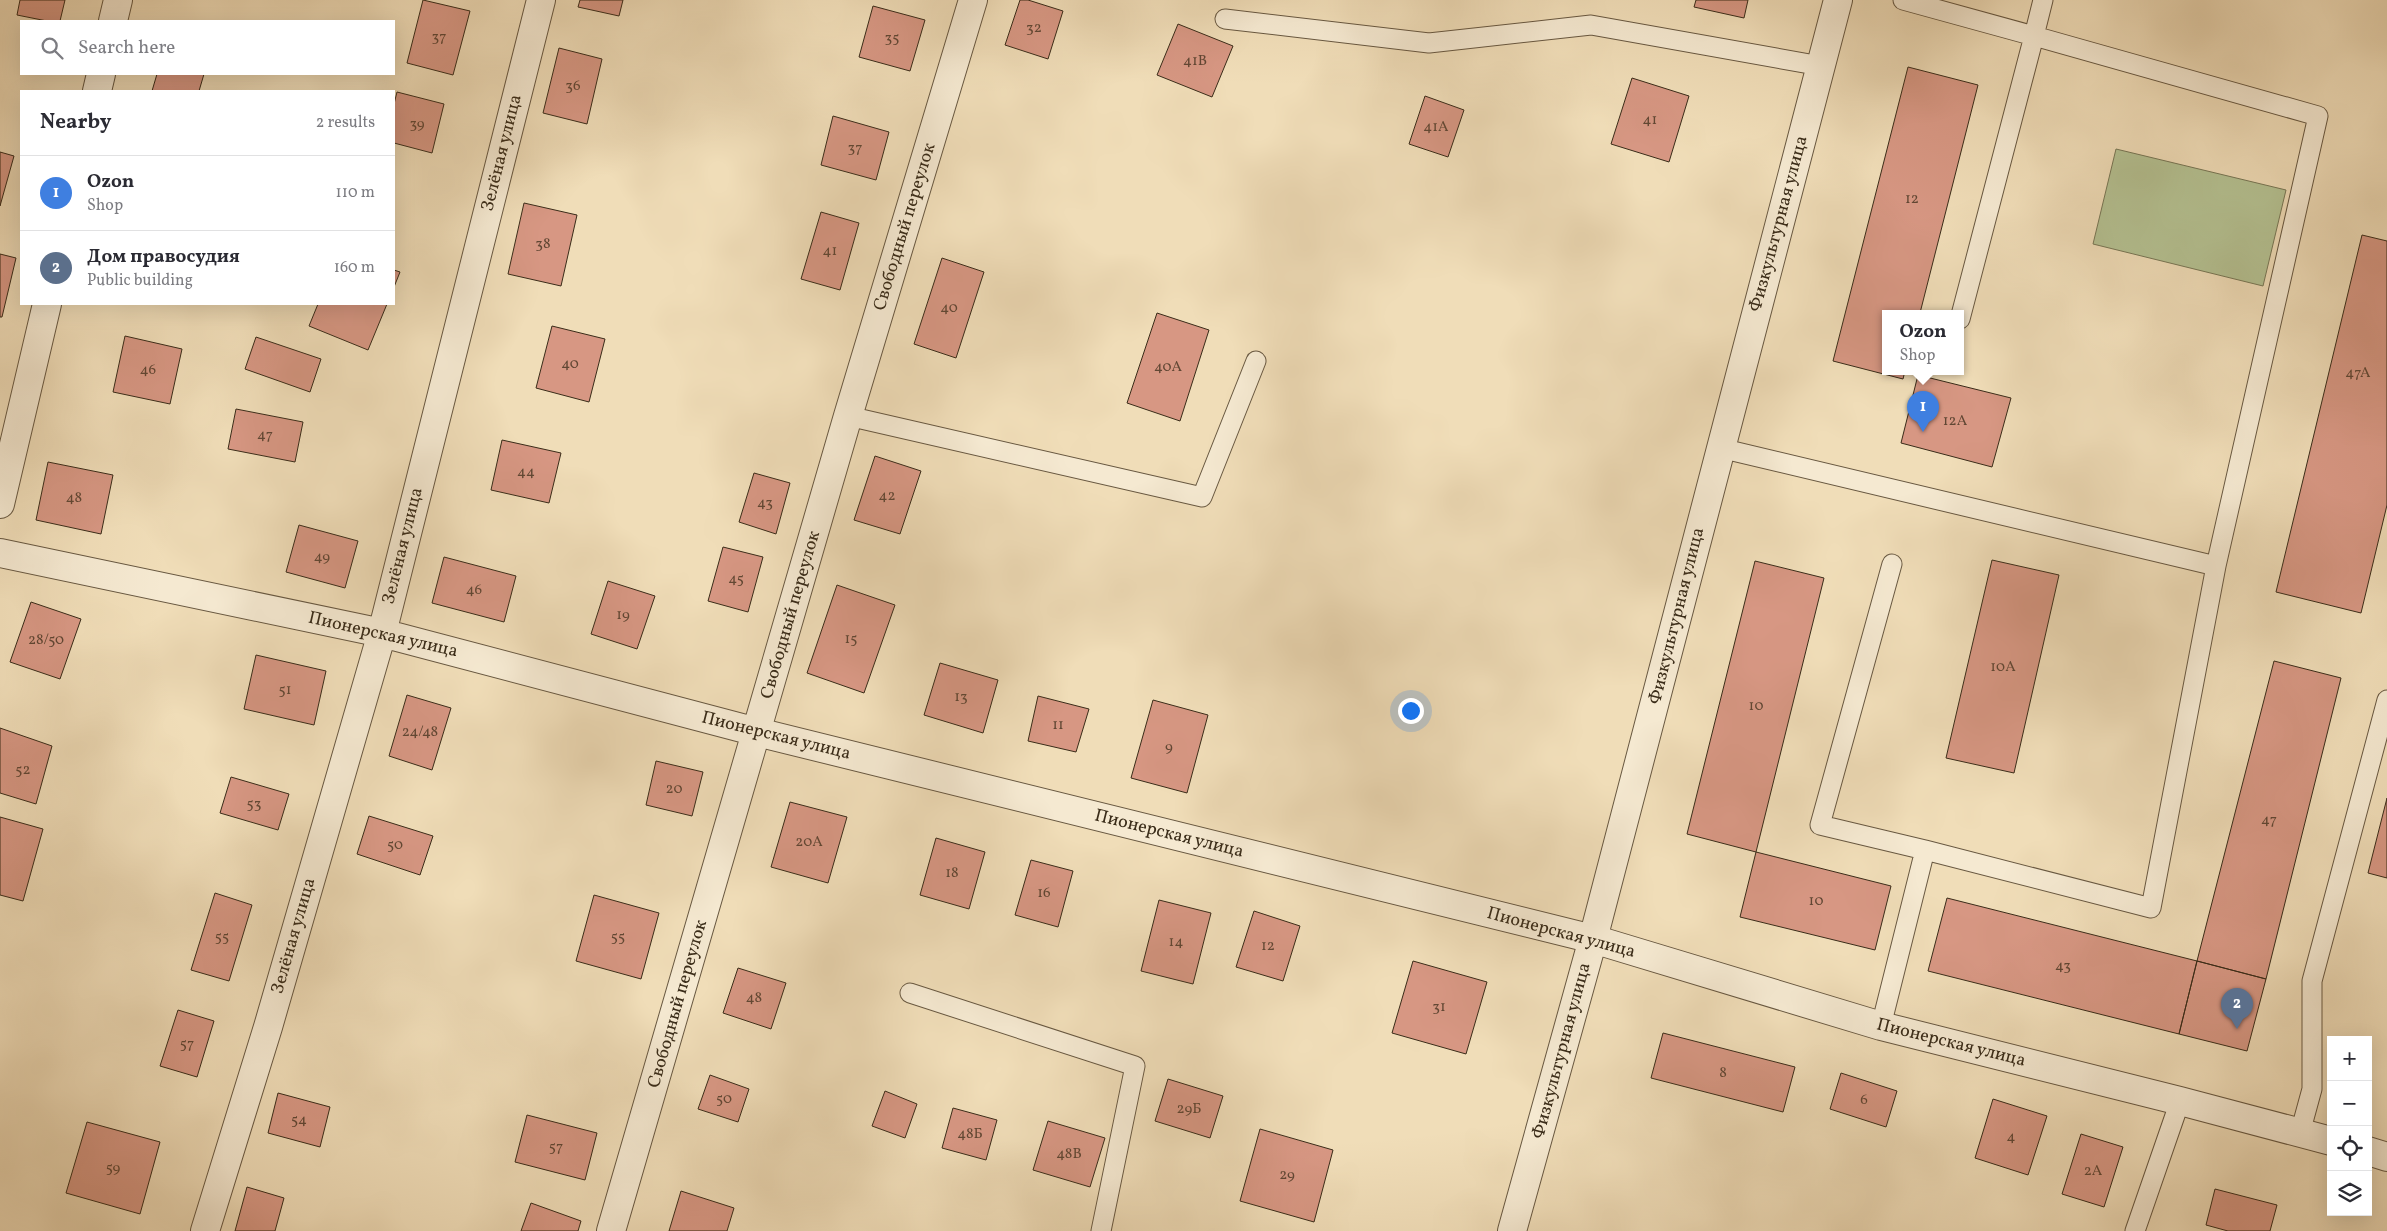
<!DOCTYPE html>
<html lang="en">
<head>
<meta charset="utf-8">
<style>
  :root { --surface:#fff; --page:#f2f2f3; --text:#2b2b33; --muted:#7c7c81; --line:#e1e1e2; --accent:#ea580c }
  body { margin:0; font-family:Vollkorn,serif; background:var(--page); color:var(--text) }
  .controls { position:absolute; right:15px; bottom:15px; display:grid; overflow:hidden; border-radius:0px; box-shadow:0 5px 20px #0002 }
  .controls button { width:45px; height:45px; display:grid; place-items:center; padding:0; border:0; border-bottom:1px solid var(--line); background:var(--surface); color:var(--text); font:25px sans-serif }
  .you { position:absolute; left:1410px; top:710px; width:18px; height:18px; margin:-12px; border:4px solid #fff; border-radius:50%; background:#1a73e8; box-shadow:0 0 0 8px #1a73e833 }
  .badge { display:grid; place-items:center; width:32px; height:32px; border-radius:50%; background:var(--accent); color:#fff; font-size:16px; font-weight:700 }
  .pin { position:absolute; translate:-50% -41px; filter:drop-shadow(0 1px 2px #0008) }
  .pin::after { content:''; position:absolute; top:26px; width:18px; height:15px; background:inherit; clip-path:polygon(0 0,100% 0,50% 100%) }
  .popup { position:absolute; left:1882px; top:310px; width:82px; height:65px; box-sizing:border-box; display:grid; place-content:center; border-radius:0px; background:var(--surface); filter:drop-shadow(0 1px 4px #0005); font-size:16px; white-space:nowrap; color:var(--muted) }
  .popup b { font-size:19px; color:var(--text) }
  .popup::after { content:''; position:absolute; left:50%; top:100%; margin-left:-10px; border:10px solid transparent; border-top-color:var(--surface) }
  .list { margin:0; padding:0; list-style:none }
  h2 { display:flex; justify-content:space-between; align-items:center; height:65px; margin:0; padding:0 20px; font-size:21px }
  h2 small { font-size:16px; font-weight:400; color:var(--muted) }
  .list li { display:grid; grid-template-columns:32px 1fr auto; gap:15px; align-items:center; box-sizing:border-box; height:75px; padding:0 20px; border-top:1px solid var(--line) }
  .list b { display:block; font-size:19px; white-space:nowrap }
  .list p { margin:0; font-size:16px; white-space:nowrap; color:var(--muted) }
  .list em { font-size:16px; font-style:normal; color:var(--muted) }
  .icon { flex:none; width:28px; height:28px; fill:none; stroke:currentColor; stroke-width:2; stroke-linecap:round; stroke-linejoin:round }
  .map { position:relative; flex:none; width:2387px; height:1231px; overflow:hidden }
  .search { position:absolute; background:var(--surface); box-shadow:0 5px 20px #0002; left:20px; top:20px; width:375px; height:55px; display:flex; align-items:center; gap:12px; box-sizing:border-box; padding:0 18px; border-radius:0px; color:var(--muted); font-size:19px }
  .panel { position:absolute; background:var(--surface); box-shadow:0 5px 20px #0002; left:20px; top:90px; width:375px; height:215px; border-radius:0px }
  .map>svg:first-child { display:block }
  .green { fill:#b5c293; stroke:#787756 }
  .building { fill:#d79783; stroke:#3a2c19 }
  .lines { fill:none; stroke-linecap:round; stroke-linejoin:round }
  .service-casing { stroke:#685841; stroke-width:21 }
  .minor-casing { stroke:#685841; stroke-width:30 }
  .tertiary-casing { stroke:#685841; stroke-width:30 }
  .service { stroke:#f5e9d1; stroke-width:19 }
  .minor { stroke:#f5e9d1; stroke-width:28 }
  .tertiary { stroke:#f5e9d1; stroke-width:28 }
  .labels { text-anchor:middle; dominant-baseline:central; stroke-width:4; stroke-linejoin:round; paint-order:stroke }
  .number-label { font-size:15px; fill:#614734 }
  .street-label { font-size:18px; fill:#3a2c19; stroke:#f5e9d1 }
</style>
</head>
<body>
<div class="map">
<svg width="2387" height="1231" viewBox="0 0 2387 1231">
  <rect width="100%" height="100%" fill="#f0ddb8"/>
  <filter id="stains"><feTurbulence type="fractalNoise" baseFrequency=".004" numOctaves="4"/><feColorMatrix values="0 0 0 0 .2 0 0 0 0 .09 0 0 0 0 .02 0 0 0 .5 -.17"/></filter>
  <radialGradient id="worn" r=".72"><stop offset=".6" stop-color="#630" stop-opacity="0"/><stop offset="1" stop-color="#630" stop-opacity=".3"/></radialGradient>
  <path class="green" d="M 2116,149 L 2286,190 L 2263,286 L 2093,244 Z"/>
  <path class="building" d="M 20,0 L 65,0 L 60,21 L 47,21 L 17,15 Z
    M 423,0 L 470,11 L 453,75 L 407,63 Z
    M 580,0 L 623,0 L 619,16 L 578,7 Z
    M 1020,0 L 1028,0 L 1063,11 L 1048,59 L 1005,45 Z
    M 1696,0 L 1748,0 L 1744,18 L 1694,7 Z
    M 873,6 L 925,20 L 910,71 L 859,57 Z
    M 1178,24 L 1233,46 L 1212,97 L 1157,75 Z
    M 559,48 L 602,59 L 587,124 L 543,113 Z
    M 1908,67 L 1978,85 L 1920,313 L 1886,313 L 1886,371 L 1905,371 L 1903,379 L 1833,361 Z
    M 157,74 L 204,74 L 199,91 L 152,91 Z
    M 1632,78 L 1689,96 L 1669,162 L 1611,144 Z
    M 397,92 L 444,104 L 432,153 L 394,143 L 394,104 Z
    M 1425,96 L 1464,110 L 1448,157 L 1409,144 Z
    M 833,116 L 889,132 L 876,180 L 821,165 Z
    M 0,152 L 14,156 L 0,206 Z
    M 524,203 L 577,215 L 561,286 L 508,274 Z
    M 821,212 L 859,223 L 840,290 L 801,279 Z
    M 2362,235 L 2387,241 L 2387,505 L 2361,613 L 2276,592 Z
    M 0,254 L 16,258 L 2,317 L 0,317 Z
    M 942,258 L 984,272 L 956,358 L 914,344 Z
    M 394,270 L 400,272 L 394,287 Z
    M 318,304 L 387,304 L 368,350 L 309,326 Z
    M 1157,313 L 1209,330 L 1180,421 L 1127,403 Z
    M 552,326 L 605,339 L 589,402 L 536,388 Z
    M 125,336 L 182,349 L 170,404 L 113,392 Z
    M 256,337 L 321,359 L 310,392 L 245,369 Z
    M 1918,375 L 2011,398 L 1992,467 L 1901,443 Z
    M 236,409 L 303,422 L 295,462 L 228,449 Z
    M 502,440 L 561,453 L 549,503 L 491,490 Z
    M 875,456 L 921,471 L 900,534 L 854,520 Z
    M 48,462 L 113,475 L 101,534 L 36,520 Z
    M 754,473 L 790,483 L 776,534 L 739,522 Z
    M 299,525 L 358,541 L 345,588 L 286,572 Z
    M 723,547 L 763,557 L 748,612 L 708,601 Z
    M 444,557 L 516,576 L 504,622 L 432,603 Z
    M 1992,560 L 2059,575 L 2014,773 L 1946,758 Z
    M 1755,561 L 1824,578 L 1756,852 L 1687,834 Z
    M 608,581 L 655,596 L 637,649 L 591,634 Z
    M 837,585 L 895,605 L 864,693 L 807,673 Z
    M 31,602 L 81,619 L 60,679 L 10,662 Z
    M 256,655 L 326,671 L 314,725 L 244,709 Z
    M 2274,661 L 2341,678 L 2266,979 L 2197,961 Z
    M 940,663 L 998,680 L 983,733 L 924,715 Z
    M 407,695 L 451,708 L 432,770 L 389,756 Z
    M 1038,696 L 1089,709 L 1076,752 L 1028,741 Z
    M 1153,700 L 1208,715 L 1187,793 L 1131,778 Z
    M 0,728 L 52,746 L 36,804 L 0,793 Z
    M 656,761 L 703,772 L 692,816 L 646,805 Z
    M 231,777 L 289,794 L 278,830 L 220,813 Z
    M 2387,798 L 2387,878 L 2368,873 Z
    M 790,802 L 847,817 L 828,883 L 771,867 Z
    M 369,816 L 433,836 L 420,875 L 357,854 Z
    M 0,817 L 43,829 L 23,901 L 0,895 Z
    M 936,838 L 985,852 L 969,909 L 920,895 Z
    M 1756,852 L 1891,886 L 1875,950 L 1740,917 Z
    M 1031,860 L 1073,871 L 1058,927 L 1015,915 Z
    M 215,893 L 252,905 L 229,981 L 191,970 Z
    M 594,895 L 659,913 L 641,979 L 576,961 Z
    M 1947,898 L 2197,961 L 2179,1034 L 1928,971 Z
    M 1159,900 L 1211,913 L 1193,984 L 1141,971 Z
    M 1254,911 L 1300,926 L 1283,981 L 1236,967 Z
    M 1413,961 L 1487,982 L 1466,1054 L 1392,1033 Z
    M 2197,961 L 2266,979 L 2247,1051 L 2179,1034 Z
    M 738,968 L 786,983 L 771,1029 L 723,1013 Z
    M 178,1010 L 214,1021 L 197,1077 L 160,1066 Z
    M 1663,1033 L 1795,1067 L 1783,1112 L 1651,1078 Z
    M 1841,1073 L 1897,1091 L 1886,1127 L 1830,1109 Z
    M 710,1075 L 749,1089 L 738,1122 L 698,1109 Z
    M 1168,1079 L 1223,1096 L 1210,1138 L 1155,1121 Z
    M 885,1091 L 917,1104 L 905,1138 L 872,1126 Z
    M 278,1093 L 330,1107 L 320,1147 L 268,1133 Z
    M 1993,1099 L 2047,1116 L 2028,1175 L 1975,1158 Z
    M 953,1108 L 997,1120 L 986,1160 L 942,1148 Z
    M 527,1115 L 597,1133 L 585,1180 L 515,1162 Z
    M 1048,1121 L 1105,1138 L 1090,1187 L 1033,1170 Z
    M 87,1122 L 160,1142 L 140,1214 L 66,1193 Z
    M 1260,1129 L 1333,1150 L 1314,1222 L 1240,1201 Z
    M 2081,1134 L 2123,1147 L 2104,1207 L 2062,1194 Z
    M 247,1187 L 284,1198 L 275,1231 L 235,1231 Z
    M 2215,1189 L 2277,1205 L 2270,1231 L 2228,1231 L 2206,1225 Z
    M 681,1191 L 734,1208 L 727,1231 L 669,1231 Z
    M 531,1203 L 581,1221 L 578,1231 L 521,1231 Z"/>
  <g class="lines">
    <g class="service-casing">
      <path id="service" d="M 1903,0 L 2034,36 L 2043,0
        M 1225,19 L 1429,43 L 1591,25 L 1821,66
        M 848,416 L 1202,497 L 1256,361
        M 1720,448 L 2216,566
        M 1892,564 L 1820,825 L 1925,850
        M 910,993 L 1135,1066 L 1101,1231
        M 1881,1026 L 1925,850 L 2151,908 L 2216,566 L 2318,116 L 2034,36 L 1960,319
        M 2300,1133 L 2312,1089 L 2312,981 L 2387,700
        M 2135,1231 L 2180,1101"/>
    </g>
    <g class="minor-casing">
      <path id="minor" d="M 113,21 L 118,0
        M 97,91 L 101,74
        M 0,504 L 47,304
        M 0,553 L 382,633 L 757,732 L 1593,939
        M 205,1231 L 268,1027 L 382,633 L 541,0
        M 611,1231 L 848,416 L 973,0"/>
    </g>
    <g class="tertiary-casing">
      <path id="tertiary" d="M 1593,939 L 1881,1026 L 2180,1101 L 2331,1141
        M 2368,1151 L 2387,1157
        M 1512,1231 L 1593,939 L 1838,0"/>
    </g>
    <use href="#service" class="service"/>
    <use href="#minor" class="minor"/>
    <use href="#tertiary" class="tertiary"/>
  </g>
  <g class="labels">
    <g class="number-label">
      <text x="1034" y="28">32</text>
      <text x="439" y="37">37</text>
      <text x="892" y="38">35</text>
      <text x="1195" y="61">41В</text>
      <text x="573" y="86">36</text>
      <text x="1650" y="120">41</text>
      <text x="417" y="124">39</text>
      <text x="1436" y="127">41А</text>
      <text x="855" y="148">37</text>
      <text x="1912" y="199">12</text>
      <text x="543" y="244">38</text>
      <text x="830" y="251">41</text>
      <text x="949" y="308">40</text>
      <text x="570" y="364">40</text>
      <text x="1168" y="367">40А</text>
      <text x="148" y="370">46</text>
      <text x="2358" y="373">47А</text>
      <text x="1955" y="421">12А</text>
      <text x="265" y="435">47</text>
      <text x="526" y="472">44</text>
      <text x="887" y="496">42</text>
      <text x="74" y="498">48</text>
      <text x="765" y="503">43</text>
      <text x="322" y="557">49</text>
      <text x="736" y="579">45</text>
      <text x="474" y="590">46</text>
      <text x="623" y="615">19</text>
      <text x="851" y="639">15</text>
      <text x="46" y="640">28/50</text>
      <text x="2003" y="667">10А</text>
      <text x="285" y="690">51</text>
      <text x="961" y="697">13</text>
      <text x="1756" y="706">10</text>
      <text x="1058" y="725">11</text>
      <text x="420" y="732">24/48</text>
      <text x="1169" y="747">9</text>
      <text x="23" y="770">52</text>
      <text x="674" y="789">20</text>
      <text x="254" y="804">53</text>
      <text x="2269" y="820">47</text>
      <text x="809" y="842">20А</text>
      <text x="395" y="845">50</text>
      <text x="952" y="873">18</text>
      <text x="1044" y="893">16</text>
      <text x="1816" y="901">10</text>
      <text x="222" y="937">55</text>
      <text x="618" y="937">55</text>
      <text x="1176" y="942">14</text>
      <text x="1268" y="946">12</text>
      <text x="2063" y="966">43</text>
      <text x="754" y="998">48</text>
      <text x="1439" y="1007">31</text>
      <text x="187" y="1044">57</text>
      <text x="1723" y="1073">8</text>
      <text x="724" y="1099">50</text>
      <text x="1864" y="1100">6</text>
      <text x="1189" y="1109">29Б</text>
      <text x="299" y="1120">54</text>
      <text x="970" y="1134">48Б</text>
      <text x="2011" y="1137">4</text>
      <text x="556" y="1147">57</text>
      <text x="1069" y="1154">48В</text>
      <text x="113" y="1168">59</text>
      <text x="2093" y="1171">2А</text>
      <text x="1287" y="1175">29</text>
    </g>
    <g class="street-label">
      <text transform="translate(502 153) rotate(-76)">Зелёная улица</text>
      <text transform="translate(1779 224) rotate(-75)">Физкультурная улица</text>
      <text transform="translate(905 227) rotate(-73)">Свободный переулок</text>
      <text transform="translate(403 546) rotate(-76)">Зелёная улица</text>
      <text transform="translate(791 615) rotate(-74)">Свободный переулок</text>
      <text transform="translate(1677 616) rotate(-76)">Физкультурная улица</text>
      <text transform="translate(383 635) rotate(13)">Пионерская улица</text>
      <text transform="translate(776 736) rotate(14)">Пионерская улица</text>
      <text transform="translate(1169 834) rotate(14)">Пионерская улица</text>
      <text transform="translate(1561 933) rotate(15)">Пионерская улица</text>
      <text transform="translate(294 936) rotate(-74)">Зелёная улица</text>
      <text transform="translate(678 1004) rotate(-74)">Свободный переулок</text>
      <text transform="translate(1951 1043) rotate(14)">Пионерская улица</text>
      <text transform="translate(1562 1051) rotate(-75)">Физкультурная улица</text>
    </g>
  </g>
  <rect width="100%" height="100%" filter="url(#stains)"/>
  <rect width="100%" height="100%" fill="url(#worn)"/>
</svg>
<div class="controls">
<button>+</button>
<button>−</button>
<button><svg class="icon" aria-label="locate" viewBox="0 0 24 24"><circle cx="12" cy="12" r="6"/><path d="M12 2v4M12 18v4M2 12h4M18 12h4"/></svg></button>
<button><svg class="icon" aria-label="layers" viewBox="0 0 24 24"><path d="M12 4l9 5-9 5-9-5zM3 14l9 5 9-5"/></svg></button>
</div>
<div class="you"></div>
<div class="pin badge" style="left:1923px;top:432px;background:#3f7fe0">1</div>
<div class="popup"><b>Ozon</b>Shop</div>
<div class="pin badge" style="left:2237px;top:1029px;background:#5c6f8a">2</div>
<div class="search"><svg class="icon" aria-label="search" viewBox="0 0 24 24"><circle cx="10" cy="10" r="6"/><path d="M15 15l6 6"/></svg>Search here</div>
<section class="panel">
<h2>Nearby<small>2 results</small></h2>
<ul class="list">
<li><span class="badge" style="background:#3f7fe0">1</span><div><b>Ozon</b><p>Shop</p></div><em>110 m</em></li>
<li><span class="badge" style="background:#5c6f8a">2</span><div><b>Дом правосудия</b><p>Public building</p></div><em>160 m</em></li>
</ul>
</section>
</div>
</body>
</html>
